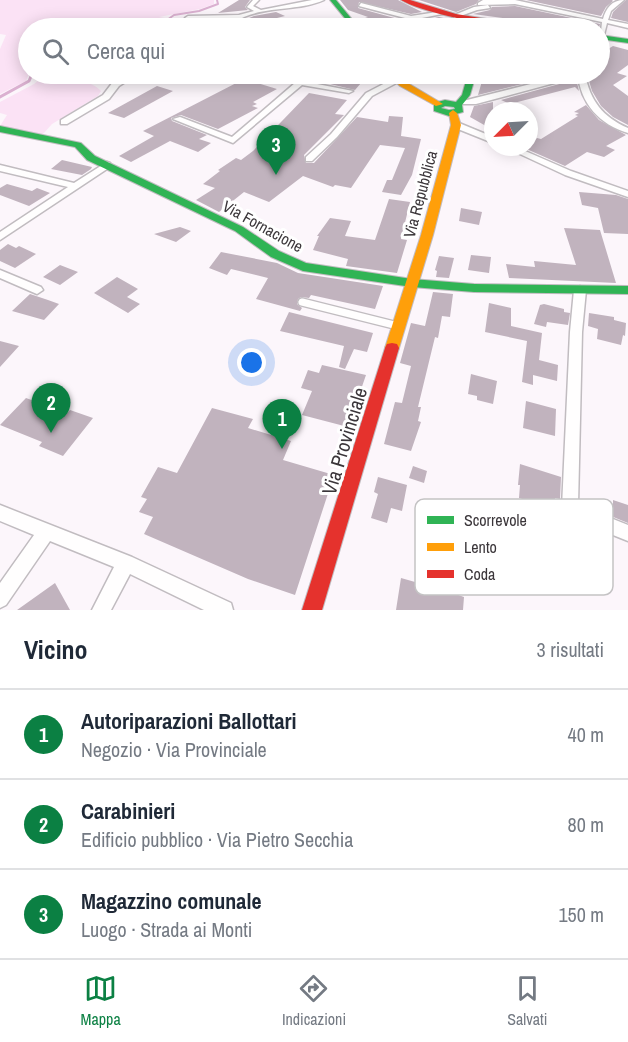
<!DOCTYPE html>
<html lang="it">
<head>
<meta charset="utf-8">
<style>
  :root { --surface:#fff; --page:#f2f2f3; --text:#1f2937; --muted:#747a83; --line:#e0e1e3; --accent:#0b8043 }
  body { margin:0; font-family:"Archivo Narrow",sans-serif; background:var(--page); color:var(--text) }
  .compass { position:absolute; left:484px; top:102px; width:54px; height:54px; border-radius:50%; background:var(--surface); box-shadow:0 3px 15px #0003; rotate:246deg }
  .you { position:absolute; left:252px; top:363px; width:21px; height:21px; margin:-15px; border:4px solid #fff; border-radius:50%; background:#1a73e8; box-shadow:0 0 0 9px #1a73e833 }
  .badge { display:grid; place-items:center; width:39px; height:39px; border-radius:50%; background:var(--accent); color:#fff; font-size:20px; font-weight:700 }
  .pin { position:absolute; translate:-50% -50px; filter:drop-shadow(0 2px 3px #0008) }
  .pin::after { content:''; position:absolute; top:32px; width:21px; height:18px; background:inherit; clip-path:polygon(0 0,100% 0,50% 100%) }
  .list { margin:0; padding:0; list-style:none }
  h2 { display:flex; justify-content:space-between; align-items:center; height:78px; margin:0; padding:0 24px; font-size:26px }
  h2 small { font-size:20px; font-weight:400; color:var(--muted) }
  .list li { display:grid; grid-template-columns:39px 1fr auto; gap:18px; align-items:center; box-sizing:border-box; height:90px; padding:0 24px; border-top:2px solid var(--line) }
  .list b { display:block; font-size:22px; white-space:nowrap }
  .list p { margin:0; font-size:20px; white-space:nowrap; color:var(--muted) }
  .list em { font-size:20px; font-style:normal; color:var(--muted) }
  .icon { flex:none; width:33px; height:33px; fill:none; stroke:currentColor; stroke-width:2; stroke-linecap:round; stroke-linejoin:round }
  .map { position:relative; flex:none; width:628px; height:610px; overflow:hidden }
  .search { position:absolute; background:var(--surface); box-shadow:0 3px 15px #0003; left:18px; right:18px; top:18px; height:66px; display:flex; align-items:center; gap:15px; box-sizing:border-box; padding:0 21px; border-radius:33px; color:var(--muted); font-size:22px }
  .sheet { height:348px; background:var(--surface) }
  nav { display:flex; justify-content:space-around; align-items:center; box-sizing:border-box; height:84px; border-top:2px solid var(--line); background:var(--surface); font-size:16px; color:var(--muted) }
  nav a { display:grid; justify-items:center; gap:3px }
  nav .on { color:var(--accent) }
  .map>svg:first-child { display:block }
  .green { fill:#fbe2f5 }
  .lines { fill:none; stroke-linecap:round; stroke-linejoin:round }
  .stream-far1 { stroke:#dbb1d1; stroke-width:2 }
  .stream { stroke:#dbb1d1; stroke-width:3 }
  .building { fill:#c1b3be }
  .lane-casing { stroke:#c1bcc0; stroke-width:10 }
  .street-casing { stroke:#c1bcc0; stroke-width:3 }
  .fast-casing { stroke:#c1bcc0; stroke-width:2 }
  .slow-casing { stroke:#c1bcc0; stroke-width:2 }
  .jam-casing { stroke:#c1bcc0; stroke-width:2 }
  .lane { stroke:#fffefe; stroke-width:7 }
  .street { fill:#fffefe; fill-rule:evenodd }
  .fast { fill:#30b455; fill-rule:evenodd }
  .slow { fill:#ff9f0a; fill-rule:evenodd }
  .jam { fill:#e5322d; fill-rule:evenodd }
  .labels { text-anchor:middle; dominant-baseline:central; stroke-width:6; stroke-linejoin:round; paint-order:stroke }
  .street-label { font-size:16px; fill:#3b363a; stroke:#fff }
  .near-street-label { font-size:20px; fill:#3b363a; stroke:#fff }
  .key { fill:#fff; stroke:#c4c3c4; stroke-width:1.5 }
  .key-label { font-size:16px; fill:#3b363a }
</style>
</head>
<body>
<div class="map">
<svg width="628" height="610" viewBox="0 0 628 610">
  <rect width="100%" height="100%" fill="#fcf6fb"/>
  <path class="green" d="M 0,0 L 214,0 L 214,4 L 200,9 L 159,17 L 165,18 L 154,28 L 28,28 L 29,74 L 26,81 L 0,94 L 0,49 L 6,35 L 0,34 Z
    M 46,74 C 59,74 90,79 101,91 L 98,96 L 52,124 L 43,134 L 0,126 L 7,115 L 0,113 L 0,102 L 34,84 Z"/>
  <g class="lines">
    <path class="stream-far1" d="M 156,28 L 174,15 L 199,11 L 218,4 L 217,0"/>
    <path class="stream" d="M 0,97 L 29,81 L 32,74"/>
  </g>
  <path class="building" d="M 239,0 L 250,0 L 245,7 L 248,10 L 218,13 Z
    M 340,0 L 398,0 L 422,12 L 411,14 L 359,2 L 358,8 L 398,19 L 381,28 L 359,20 L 368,17 L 348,10 Z
    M 419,0 L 479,0 L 476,4 L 456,12 Z
    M 526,0 L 612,0 L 613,1 L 606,7 L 601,16 Z
    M 626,0 L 628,0 L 628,22 L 611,18 L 613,12 Z
    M 515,6 L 600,24 L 599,28 L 580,25 L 578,28 L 549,28 L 540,23 L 473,14 L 490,10 L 492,7 Z
    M 276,12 L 285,16 L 277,18 L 287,22 L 263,28 L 226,28 L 254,16 Z
    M 439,17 L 470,24 L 503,28 L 395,28 Z
    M 613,46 L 628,50 L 628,65 L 617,73 L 627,76 L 613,85 L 628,96 L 628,125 L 613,117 L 601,106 L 592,91 L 587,74 L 600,74 L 600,54 Z
    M 517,74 L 563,74 L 478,95 L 482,81 Z
    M 575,74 L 579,91 L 575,87 L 510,104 L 501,100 L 574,80 Z
    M 244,79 L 277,89 L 253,102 L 257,104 L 252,106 L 258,108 L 218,129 L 181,115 L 171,118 L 172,121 L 207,135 L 199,139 L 211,143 L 198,152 L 170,141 L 131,162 L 119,156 L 154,136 L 143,131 Z
    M 324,79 L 336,78 L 361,83 L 355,90 L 330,84 Z
    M 157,86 L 173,91 L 124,118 L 108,113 Z
    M 309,93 L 347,100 L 335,114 L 344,115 L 304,155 L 306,163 L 314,163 L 357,117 L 388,122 L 389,116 L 403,117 L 401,136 L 421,139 L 412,175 L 401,195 L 382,192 L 387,180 L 392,180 L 405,148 L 380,145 L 351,188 L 335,185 L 333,187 L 303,176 L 269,202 L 244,192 L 219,212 L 196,200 L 215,188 L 203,184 L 220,171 L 218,170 L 236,158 L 241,160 L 253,151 Z
    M 493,102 L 493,130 L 470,117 L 474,106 Z
    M 586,105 L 599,120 L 626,135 L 606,146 L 615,150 L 604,157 L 587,152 L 565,166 L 522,147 L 529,147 L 529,143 L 537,138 L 541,139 L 578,116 L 575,115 L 579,113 L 574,112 Z
    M 62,160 L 92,167 L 91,169 L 82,175 L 51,169 Z
    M 7,184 L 32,191 L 37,188 L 50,193 L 29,206 L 0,195 L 0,188 Z
    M 579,192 L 616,195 L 628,199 L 628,234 L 604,233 L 598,208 L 582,205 Z
    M 389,199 L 410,202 L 401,239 L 407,240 L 397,273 L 346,266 L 348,259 L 313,250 L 319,236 L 317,236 L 330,218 L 351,221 L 345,236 L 375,240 Z
    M 461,208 L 482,212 L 479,225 L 459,221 Z
    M 180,227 L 191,231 L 176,242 L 154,234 Z
    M 564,228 L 600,230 L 616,283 L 509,278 L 506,264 L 535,267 L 534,261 L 576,265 Z
    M 8,244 L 16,248 L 19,246 L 36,254 L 15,268 L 0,261 L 0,250 Z
    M 221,252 L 277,263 L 298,273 L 383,286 L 375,309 L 311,295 L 309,298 L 301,297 L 298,299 L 297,304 L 302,308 L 300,311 L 256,299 L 268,278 L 231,269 L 227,275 L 209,268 Z
    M 471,255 L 491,257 L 489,273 L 468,270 Z
    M 439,256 L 454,258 L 449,278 L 436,277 L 437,271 L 435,270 Z
    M 60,265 L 78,272 L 60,285 L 43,277 Z
    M 117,277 L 138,289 L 127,297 L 140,304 L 128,313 L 94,293 Z
    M 433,292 L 453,294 L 450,317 L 442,316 L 438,338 L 435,337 L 418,407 L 421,407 L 418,421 L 421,422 L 411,451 L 384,444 L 395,402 L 402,403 L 411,366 L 400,363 L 411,323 L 425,326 Z
    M 30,294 L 48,300 L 59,304 L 44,320 L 12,311 Z
    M 489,303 L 511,308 L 511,326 L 542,333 L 539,360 L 558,365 L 557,381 L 533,375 L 533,385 L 522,382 L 527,341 L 485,332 Z
    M 544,304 L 564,309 L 564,312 L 570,313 L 568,325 L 547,322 L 546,327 L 534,324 L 540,305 Z
    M 289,312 L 373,333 L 367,352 L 354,349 L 345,369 L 339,367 L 344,346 L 280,331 Z
    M 589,313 L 614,317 L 614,320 L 626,323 L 625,336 L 623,335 L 621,345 L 597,339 L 598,329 L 588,326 Z
    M 0,341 L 19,346 L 0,367 Z
    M 322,365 L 366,375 L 348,427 L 302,415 L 312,391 L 301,388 L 308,370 L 319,373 Z
    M 471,374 L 497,381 L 493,404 L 477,400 L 477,396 L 468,394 Z
    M 26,398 L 67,413 L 70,410 L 93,418 L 63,456 L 39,446 L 42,442 L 0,425 Z
    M 526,401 L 556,409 L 555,436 L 523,428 Z
    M 212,408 L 253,419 L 248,428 L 291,441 L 283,460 L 334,475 L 295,595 L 248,579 L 144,534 L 153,517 L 139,512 L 147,499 L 141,497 L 158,467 L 177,473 Z
    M 520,464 L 561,477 L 560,499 L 555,498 L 554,509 L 519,498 L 520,485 L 518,485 Z
    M 413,466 L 427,471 L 424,483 L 409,478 Z
    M 378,477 L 407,485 L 402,511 L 391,508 L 387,523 L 371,518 L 378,494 L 374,492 Z
    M 602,500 L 613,504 L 613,500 L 628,505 L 628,523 L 601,512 Z
    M 401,578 L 415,582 L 416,580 L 450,589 L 450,592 L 464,597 L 463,610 L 396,610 Z
    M 55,583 L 70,610 L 17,610 Z"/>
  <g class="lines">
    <g class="lane-casing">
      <path id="lane" d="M 302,302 L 398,326"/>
    </g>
    <g class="street-casing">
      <path id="street" d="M 253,0 L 259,0 L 253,6 L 261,10 L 312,0 L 324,0 C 300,11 269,6 244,17 C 232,23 223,30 209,28 L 227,23 L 235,18 L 188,20 L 185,18 L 188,16 L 239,15 L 254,11 L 247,7 Z
        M 483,0 L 515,0 L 603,19 C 606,8 612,0 624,0 L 611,11 L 608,20 L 628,24 L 628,28 L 607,23 L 603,39 L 600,41 L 602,22 L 515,4 L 478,5 L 478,3 Z
        M 361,3 L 411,16 L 444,11 L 447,13 L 412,20 L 390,28 L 383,28 L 405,18 L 359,6 Z
        M 488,5 L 490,8 L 477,10 L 455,18 L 452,16 L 474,7 Z
        M 130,74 L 138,74 L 119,86 L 109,99 L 67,124 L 61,124 L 61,120 L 103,95 L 113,82 Z
        M 267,74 L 276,74 L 299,80 L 317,74 L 336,74 L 336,76 L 321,77 L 307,82 L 353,91 L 349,93 L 302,85 L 233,143 L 173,119 L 180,117 L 232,137 L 295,83 L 267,76 Z
        M 570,74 L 573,74 L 573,78 L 476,104 L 463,104 L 459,102 Z
        M 578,74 L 585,74 C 590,101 603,117 628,128 L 628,133 C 600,125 580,103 578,74 Z
        M 395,78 L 402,80 L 372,96 L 337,137 L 312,161 L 306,161 L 306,157 L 331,134 L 366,93 Z
        M 453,123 L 459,123 L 493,137 L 493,143 L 453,127 Z
        M 505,147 L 516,147 L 571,171 L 628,191 L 628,197 L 565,175 Z
        M 107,162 L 110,163 L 110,167 L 0,240 L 0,232 L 68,187 L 0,171 L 0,165 L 74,183 Z
        M 0,270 L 41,287 L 43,290 L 37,294 L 0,278 Z
        M 580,286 L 586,290 L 582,332 L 578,505 L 628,525 L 628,541 L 578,521 L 577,573 L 574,579 L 568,582 L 562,579 L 559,573 L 570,332 L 574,290 Z
        M 0,505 L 132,557 L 231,603 L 233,610 L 204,610 L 130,574 L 111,610 L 92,610 L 114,567 L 50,541 L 6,605 L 0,608 L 0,583 L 34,535 L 0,521 Z"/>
    </g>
    <g class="fast-casing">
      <path id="fast" d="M 330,0 L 336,0 L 359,28 L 353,28 Z
        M 600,35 L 628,39 L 628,43 L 600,39 Z
        M 468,74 L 476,74 L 470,95 L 462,105 L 463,112 L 449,116 L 434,111 L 434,103 L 445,100 L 456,102 L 462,95 ZM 445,106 L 454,107 L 455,109 L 449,110 L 441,108 Z
        M 0,126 L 81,143 L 95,156 L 243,227 L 279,251 L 306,263 L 412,279 L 474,284 L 628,286 L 628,294 L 474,292 L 412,287 L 303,271 L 271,257 L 235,231 L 87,160 L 75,147 L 0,132 Z"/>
    </g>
    <g class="slow-casing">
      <path id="slow" d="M 388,74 L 396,74 L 406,82 L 443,104 L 436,106 L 400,86 Z
        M 453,110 L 457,113 L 461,125 L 433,235 L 399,348 L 397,352 L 387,352 L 385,348 L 421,235 L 451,125 L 449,113 Z"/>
    </g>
    <g class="jam-casing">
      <path id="jam" d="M 401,0 L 410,0 L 456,14 L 543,28 C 514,31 426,15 401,0 Z
        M 392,343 L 397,344 L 399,348 L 322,610 L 302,610 L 385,348 L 387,344 Z"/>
    </g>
    <use href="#lane" class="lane"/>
    <use href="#street" class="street"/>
    <use href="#fast" class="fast"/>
    <use href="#slow" class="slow"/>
    <use href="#jam" class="jam"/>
  </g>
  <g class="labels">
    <g class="street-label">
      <text transform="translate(420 194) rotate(-75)">Via Repubblica</text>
      <text transform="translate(263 226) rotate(29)">Via Fornacione</text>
    </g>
    <g class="near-street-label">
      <text transform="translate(344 441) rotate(-73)">Via Provinciale</text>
    </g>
  </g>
  <rect x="415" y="499" width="198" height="96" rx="9" class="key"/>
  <rect x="427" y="516" width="27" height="8" fill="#30b455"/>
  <rect x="427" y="543" width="27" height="8" fill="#ff9f0a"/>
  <rect x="427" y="570" width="27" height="8" fill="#e5322d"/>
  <g class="key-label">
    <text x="464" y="526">Scorrevole</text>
    <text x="464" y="553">Lento</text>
    <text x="464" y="580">Coda</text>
  </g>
</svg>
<svg class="compass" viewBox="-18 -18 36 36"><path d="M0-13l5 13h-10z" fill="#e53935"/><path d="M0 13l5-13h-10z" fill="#747a83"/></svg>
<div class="you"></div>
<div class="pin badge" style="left:282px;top:449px">1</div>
<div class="pin badge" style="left:51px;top:433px">2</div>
<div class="pin badge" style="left:276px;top:175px">3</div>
<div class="search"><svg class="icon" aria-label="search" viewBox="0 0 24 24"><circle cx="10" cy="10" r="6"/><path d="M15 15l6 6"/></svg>Cerca qui</div>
</div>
<section class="sheet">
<h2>Vicino<small>3 risultati</small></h2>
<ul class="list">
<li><span class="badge">1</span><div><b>Autoriparazioni Ballottari</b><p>Negozio · Via Provinciale</p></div><em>40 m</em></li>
<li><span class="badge">2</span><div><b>Carabinieri</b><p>Edificio pubblico · Via Pietro Secchia</p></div><em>80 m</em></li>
<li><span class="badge">3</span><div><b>Magazzino comunale</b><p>Luogo · Strada ai Monti</p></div><em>150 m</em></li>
</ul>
</section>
<nav>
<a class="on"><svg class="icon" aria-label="map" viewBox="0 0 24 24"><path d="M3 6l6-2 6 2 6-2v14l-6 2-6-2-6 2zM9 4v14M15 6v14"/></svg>Mappa</a>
<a><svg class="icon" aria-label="directions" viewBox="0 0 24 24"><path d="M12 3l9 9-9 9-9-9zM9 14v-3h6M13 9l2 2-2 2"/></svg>Indicazioni</a>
<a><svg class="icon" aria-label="saved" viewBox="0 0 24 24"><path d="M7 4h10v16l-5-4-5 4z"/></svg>Salvati</a>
</nav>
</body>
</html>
